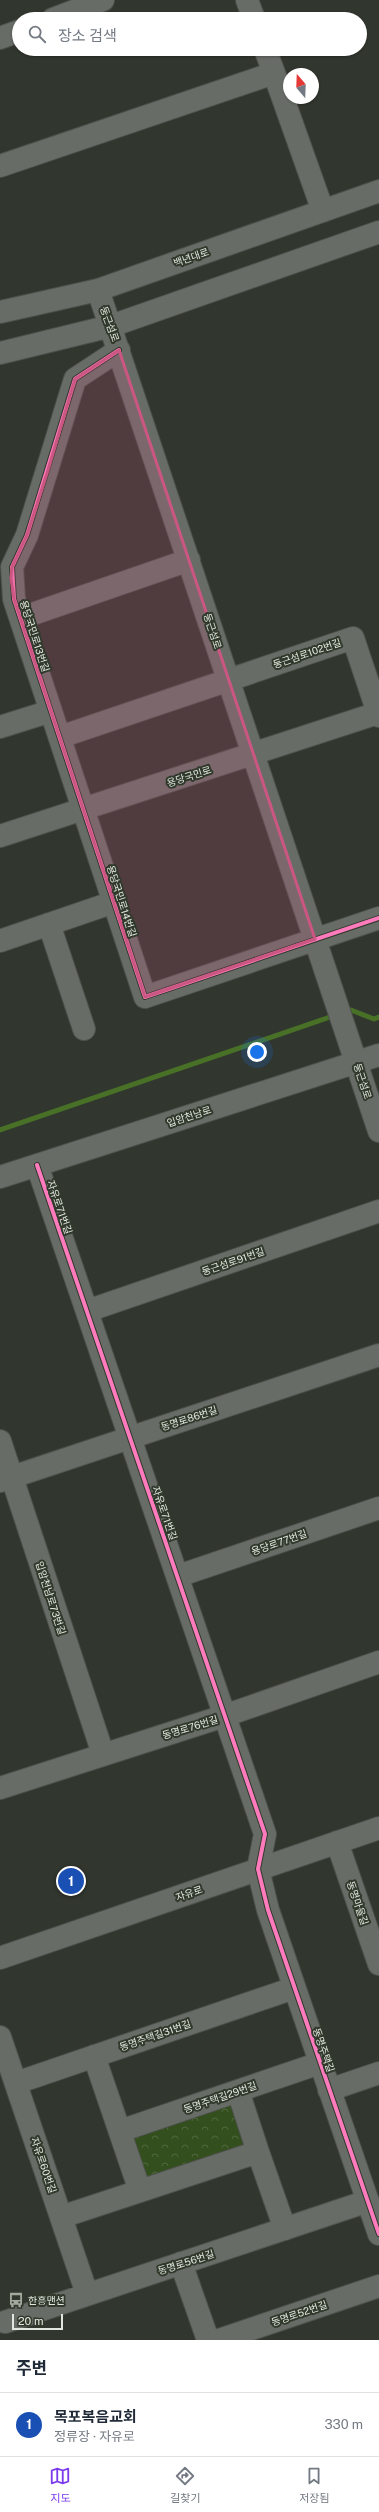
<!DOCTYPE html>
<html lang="ko">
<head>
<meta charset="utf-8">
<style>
  :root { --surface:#fff; --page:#f6f6f7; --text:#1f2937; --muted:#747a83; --line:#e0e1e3; --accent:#7c3aed }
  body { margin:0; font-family:"Public Sans","Noto Sans KR",sans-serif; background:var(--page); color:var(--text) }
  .compass { position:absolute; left:283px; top:68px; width:36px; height:36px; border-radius:50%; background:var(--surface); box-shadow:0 1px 3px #0004; rotate:341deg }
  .scale { position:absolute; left:12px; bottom:10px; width:51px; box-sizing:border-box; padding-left:4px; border:2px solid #e2e7de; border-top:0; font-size:11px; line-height:14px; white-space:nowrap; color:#e2e7de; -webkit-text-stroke:3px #30392b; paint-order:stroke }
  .you { position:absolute; left:257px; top:1052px; width:14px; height:14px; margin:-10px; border:3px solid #fff; border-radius:50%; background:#1a73e8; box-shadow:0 0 0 6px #1a73e833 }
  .badge { display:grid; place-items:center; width:26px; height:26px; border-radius:50%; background:var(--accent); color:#fff; font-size:13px; font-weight:700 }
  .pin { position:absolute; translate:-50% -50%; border:2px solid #fff; box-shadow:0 1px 4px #0006 }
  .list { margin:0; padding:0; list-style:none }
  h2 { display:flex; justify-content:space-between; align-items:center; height:52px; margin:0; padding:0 16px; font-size:17px }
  h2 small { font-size:13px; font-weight:400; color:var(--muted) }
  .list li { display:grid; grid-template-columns:26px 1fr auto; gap:12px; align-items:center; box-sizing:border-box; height:64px; padding:0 16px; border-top:1px solid var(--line) }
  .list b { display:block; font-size:15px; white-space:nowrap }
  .list p { margin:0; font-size:13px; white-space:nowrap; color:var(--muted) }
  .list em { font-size:13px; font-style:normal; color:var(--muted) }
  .icon { flex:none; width:22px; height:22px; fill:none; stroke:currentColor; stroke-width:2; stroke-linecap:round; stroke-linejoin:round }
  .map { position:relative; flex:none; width:379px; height:2340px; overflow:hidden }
  .search { position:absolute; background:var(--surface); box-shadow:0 1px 3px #0004; left:12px; right:12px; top:12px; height:44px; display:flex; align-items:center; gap:10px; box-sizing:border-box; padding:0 14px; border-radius:22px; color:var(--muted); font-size:15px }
  .sheet { height:116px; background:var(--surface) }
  nav { display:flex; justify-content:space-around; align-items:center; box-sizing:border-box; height:56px; border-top:1px solid var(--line); background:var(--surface); font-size:11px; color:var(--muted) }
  nav a { display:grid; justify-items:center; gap:2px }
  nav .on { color:var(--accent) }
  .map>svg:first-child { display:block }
  .park { fill:url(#park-crowns) }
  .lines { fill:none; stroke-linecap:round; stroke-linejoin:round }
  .stream { stroke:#487127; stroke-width:5 }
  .minor-casing { stroke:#4d514b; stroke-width:24 }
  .minor { stroke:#686c67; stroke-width:22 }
  .cycleway-casing { stroke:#30392b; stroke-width:6 }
  .cycleway { stroke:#fd7abc; stroke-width:4 }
  .marked { fill:#cc5682; fill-opacity:0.2; stroke:#cc5682; stroke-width:3; stroke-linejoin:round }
  .labels { text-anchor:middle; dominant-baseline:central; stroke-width:4; stroke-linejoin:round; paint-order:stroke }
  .street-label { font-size:10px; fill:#e2e7de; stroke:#30392b }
  .poi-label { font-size:10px; fill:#e2e7de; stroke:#30392b; text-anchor:start }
</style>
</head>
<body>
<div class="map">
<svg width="379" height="2340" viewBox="0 0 379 2340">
  <defs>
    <pattern id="park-crowns" width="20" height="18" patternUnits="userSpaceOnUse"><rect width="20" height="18" fill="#344f1e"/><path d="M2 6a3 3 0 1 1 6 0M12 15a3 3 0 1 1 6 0" fill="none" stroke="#51683e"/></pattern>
  </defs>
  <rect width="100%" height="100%" fill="#31362e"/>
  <path class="park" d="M 236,2102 L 251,2148 L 143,2184 L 128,2138 Z"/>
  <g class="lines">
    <path class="stream" d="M 345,1012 L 351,1010 L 374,1019 L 379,1017
      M 0,1130 L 336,1015"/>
    <g class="minor-casing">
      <path id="minor" d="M 247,0 L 254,19
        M 53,19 L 103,0
        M 0,38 L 19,31
        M 265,49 L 274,73
        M 0,166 L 274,73 L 323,211
        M 98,290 L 379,1131
        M 0,312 L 98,290 L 379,191
        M 119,350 L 75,379 L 27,535 L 12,567 L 14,599 L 145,997 L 379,918
        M 0,353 L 111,326 L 379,232
        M 21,618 L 189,560
        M 0,727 L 51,711
        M 60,737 L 353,638 L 379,716
        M 0,836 L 378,713
        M 49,924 L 84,1029
        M 0,941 L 114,902
        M 37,1165 L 265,1834 L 258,1869 L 268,1910 L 379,2234
        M 0,1177 L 379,1055
        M 87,1311 L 379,1211
        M 0,1441 L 103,1754
        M 0,1481 L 379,1355
        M 178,1576 L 379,1508
        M 0,1788 L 224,1716 L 379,1662
        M 337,1842 L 379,1964
        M 0,1958 L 379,1828
        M 0,2037 L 87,2294
        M 94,2056 L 140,2191 L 258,2152 L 285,2229
        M 16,2083 L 294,1988
        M 329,2090 L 379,2073
        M 238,2091 L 258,2152
        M 120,2131 L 320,2063
        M 61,2217 L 140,2191
        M 181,2263 L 208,2340
        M 5,2322 L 368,2201
        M 219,2340 L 379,2286"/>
    </g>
    <use href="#minor" class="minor"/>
    <g class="cycleway-casing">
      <path id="cycleway" d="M 119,350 L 75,379 L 27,535 L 12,567 L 14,599 L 145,997 L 379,918
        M 37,1165 L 265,1834 L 258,1869 L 268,1910 L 379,2234"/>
    </g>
    <use href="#cycleway" class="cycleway"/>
  </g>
  <path class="marked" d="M 119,350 L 315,939 L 145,997 L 14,599 L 11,578 L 12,567 L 27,535 L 48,470 L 75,379 Z"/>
  <defs>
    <g id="bus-bare" transform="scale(1.2)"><path d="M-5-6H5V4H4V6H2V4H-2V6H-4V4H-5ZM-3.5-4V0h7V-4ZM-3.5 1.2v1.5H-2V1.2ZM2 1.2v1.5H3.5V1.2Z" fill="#a4a9a0" stroke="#30392b" stroke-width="2.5" paint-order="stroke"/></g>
  </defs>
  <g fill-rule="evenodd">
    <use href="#bus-bare" x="16" y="2300"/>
  </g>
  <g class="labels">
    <g class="street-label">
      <text transform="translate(191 257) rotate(-19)">백년대로</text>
      <text transform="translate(110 324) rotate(70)">둥근섬로</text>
      <text transform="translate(213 631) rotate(72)">둥근섬로</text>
      <text transform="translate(35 636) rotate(72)">용당국민로13번길</text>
      <text transform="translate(307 653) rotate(-19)">둥근섬로102번길</text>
      <text transform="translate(189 776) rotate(-18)">용당국민로</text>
      <text transform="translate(122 901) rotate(72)">용당국민로14번길</text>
      <text transform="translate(363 1081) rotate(72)">둥근섬로</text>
      <text transform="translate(189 1116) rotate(-18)">입암천남로</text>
      <text transform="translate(60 1207) rotate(71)">자유로71번길</text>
      <text transform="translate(233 1261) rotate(-19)">둥근섬로91번길</text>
      <text transform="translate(189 1418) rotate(-18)">동명로86번길</text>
      <text transform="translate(165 1513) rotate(71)">자유로71번길</text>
      <text transform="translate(279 1542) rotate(-19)">용당로77번길</text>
      <text transform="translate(51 1598) rotate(72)">입암천남로73번길</text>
      <text transform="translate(190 1727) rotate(-17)">동명로76번길</text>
      <text transform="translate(189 1893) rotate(-19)">자유로</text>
      <text transform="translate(358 1903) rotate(71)">동명마을길</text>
      <text transform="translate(155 2035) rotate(-19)">동명주택길31번길</text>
      <text transform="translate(324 2050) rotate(71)">동명주택길</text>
      <text transform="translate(220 2097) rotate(-19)">동명주택길29번길</text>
      <text transform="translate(44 2165) rotate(71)">자유로60번길</text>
      <text transform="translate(186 2262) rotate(-18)">동명로56번길</text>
      <text transform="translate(299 2313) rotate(-19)">동명로52번길</text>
    </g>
    <g class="poi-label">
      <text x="28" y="2300">한흥맨션</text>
    </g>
  </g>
</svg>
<svg class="compass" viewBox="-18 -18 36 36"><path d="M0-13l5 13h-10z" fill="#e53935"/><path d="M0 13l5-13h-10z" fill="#747a83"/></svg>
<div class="scale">20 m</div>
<div class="you"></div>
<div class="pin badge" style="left:71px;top:1881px;background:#1a4fb4">1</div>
<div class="search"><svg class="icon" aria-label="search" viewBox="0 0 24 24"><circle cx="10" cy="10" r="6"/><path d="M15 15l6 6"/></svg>장소 검색</div>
</div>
<section class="sheet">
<h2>주변<small></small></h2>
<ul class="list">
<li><span class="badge" style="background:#1a4fb4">1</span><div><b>목포복음교회</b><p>정류장 · 자유로</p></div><em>330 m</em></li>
</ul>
</section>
<nav>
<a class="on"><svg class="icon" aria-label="map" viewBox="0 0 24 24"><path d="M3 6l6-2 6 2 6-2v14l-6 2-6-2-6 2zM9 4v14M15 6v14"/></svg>지도</a>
<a><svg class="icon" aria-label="directions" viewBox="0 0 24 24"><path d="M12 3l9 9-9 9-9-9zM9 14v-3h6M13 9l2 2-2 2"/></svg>길찾기</a>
<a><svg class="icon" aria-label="saved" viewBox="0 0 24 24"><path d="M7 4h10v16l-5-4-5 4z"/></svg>저장됨</a>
</nav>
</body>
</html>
